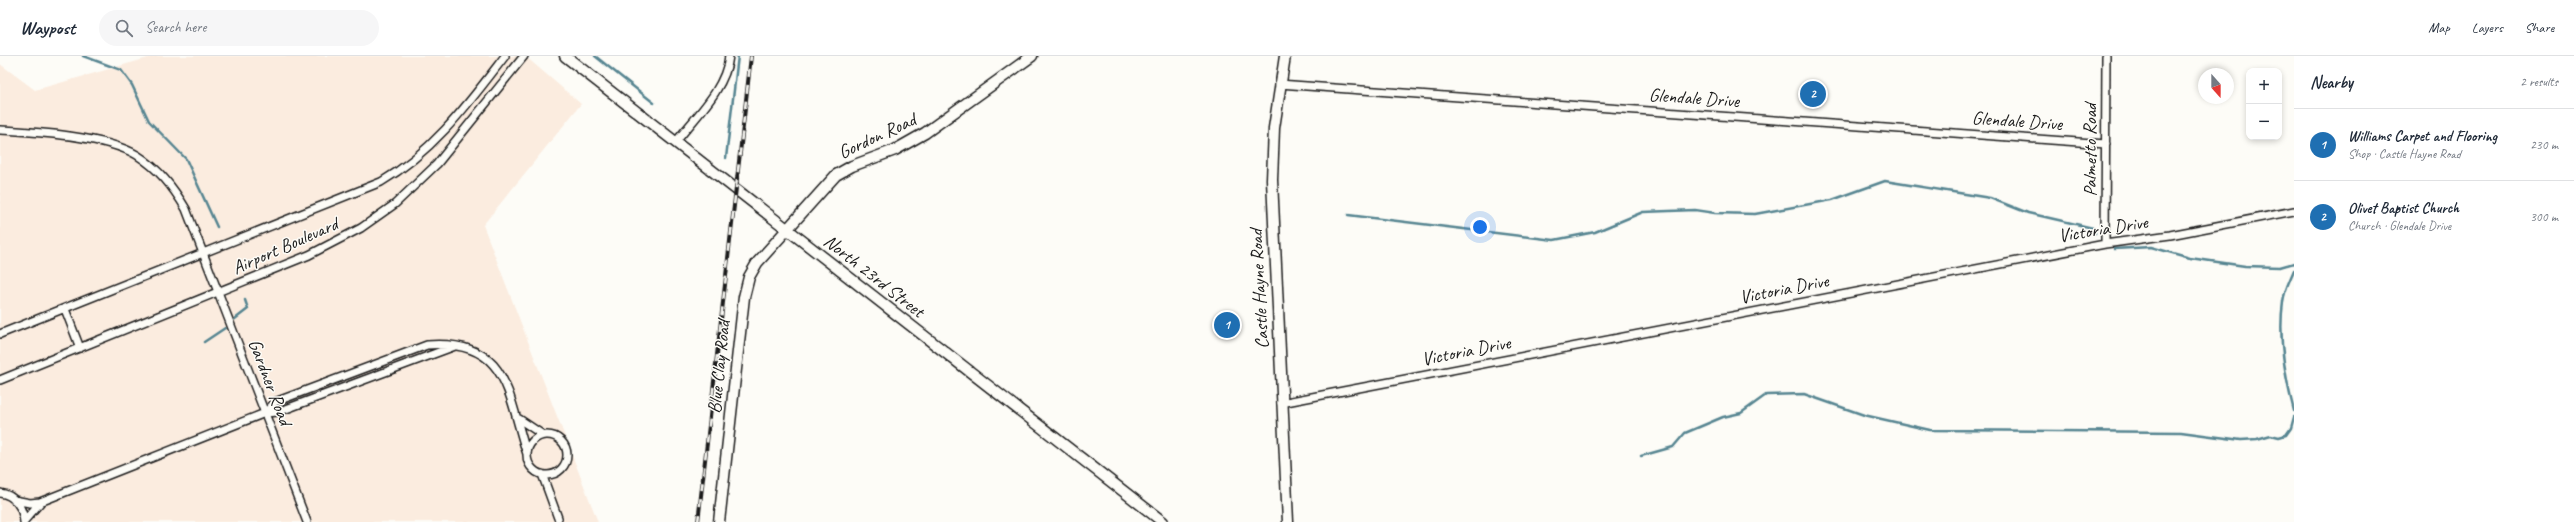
<!DOCTYPE html>
<html lang="en">
<head>
<meta charset="utf-8">
<style>
  :root { --surface:#fff; --page:#f6f6f7; --text:#1f2937; --muted:#747a83; --line:#e0e1e3; --accent:#1f6fb2 }
  body { margin:0; font-family:Caveat,sans-serif; background:var(--page); color:var(--text) }
  .controls { position:absolute; right:12px; top:12px; display:grid; overflow:hidden; border-radius:8px; box-shadow:0 2px 6px #0003 }
  .controls button { width:36px; height:36px; display:grid; place-items:center; padding:0; border:0; border-bottom:1px solid var(--line); background:var(--surface); color:var(--text); font:20px sans-serif }
  .compass { position:absolute; left:2198px; top:12px; width:36px; height:36px; border-radius:50%; background:var(--surface); box-shadow:0 2px 6px #0003; rotate:159deg }
  .you { position:absolute; left:1480px; top:171px; width:14px; height:14px; margin:-10px; border:3px solid #fff; border-radius:50%; background:#1a73e8; box-shadow:0 0 0 6px #1a73e833 }
  .badge { display:grid; place-items:center; width:26px; height:26px; border-radius:50%; background:var(--accent); color:#fff; font-size:13px; font-weight:700 }
  .pin { position:absolute; translate:-50% -50%; border:2px solid #fff; box-shadow:0 1px 4px #0006 }
  .list { margin:0; padding:0; list-style:none }
  h2 { display:flex; justify-content:space-between; align-items:center; height:52px; margin:0; padding:0 16px; font-size:17px }
  h2 small { font-size:13px; font-weight:400; color:var(--muted) }
  .list li { display:grid; grid-template-columns:26px 1fr auto; gap:12px; align-items:center; box-sizing:border-box; height:72px; padding:0 16px; border-top:1px solid var(--line) }
  .list b { display:block; font-size:15px; white-space:nowrap }
  .list p { margin:0; font-size:13px; white-space:nowrap; color:var(--muted) }
  .list em { font-size:13px; font-style:normal; color:var(--muted) }
  .icon { flex:none; width:22px; height:22px; fill:none; stroke:currentColor; stroke-width:2; stroke-linecap:round; stroke-linejoin:round }
  .map { position:relative; flex:none; width:2294px; height:466px; overflow:hidden }
  header { display:flex; align-items:center; gap:24px; box-sizing:border-box; height:56px; padding:0 20px; background:var(--surface); border-bottom:1px solid var(--line) }
  header strong { font-size:19px }
  nav { display:flex; gap:22px; margin-inline-start:auto; font-size:14px }
  .search { width:280px; height:36px; background:var(--page); display:flex; align-items:center; gap:10px; box-sizing:border-box; padding:0 14px; border-radius:22px; color:var(--muted); font-size:15px }
  main { display:flex }
  aside { flex:1; background:var(--surface) }
  .map>svg:first-child { display:block }
  .built { fill:#fbecdf }
  .lines { fill:none; stroke-linecap:round; stroke-linejoin:round }
  .stream { stroke:#578591; stroke-width:2.5 }
  .street-casing { stroke:#1c1c1c; stroke-width:10 }
  .secondary-casing { stroke:#1c1c1c; stroke-width:13 }
  .street { stroke:#fdfcf7; stroke-width:7 }
  .secondary { stroke:#fdfcf7; stroke-width:10 }
  .rail-casing { stroke:#1c1c1c; stroke-width:4 }
  .rail { stroke:#fdfcf7; stroke-width:2.5; stroke-dasharray:8; stroke-linecap:butt }
  .labels { text-anchor:middle; dominant-baseline:central; stroke-width:3; stroke-linejoin:round; paint-order:stroke }
  .street-label { font-size:19px; fill:#1c1c1c; stroke:#fdfcf7 }
</style>
</head>
<body>
<header>
<strong>Waypost</strong>
<div class="search"><svg class="icon" aria-label="search" viewBox="0 0 24 24"><circle cx="10" cy="10" r="6"/><path d="M15 15l6 6"/></svg>Search here</div>
<nav><a>Map</a><a>Layers</a><a>Share</a></nav>
</header>
<main>
<div class="map">
<svg width="2294" height="466" viewBox="0 0 2294 466">
  <rect width="100%" height="100%" fill="#fdfcf7"/>
  <filter id="ink" filterUnits="userSpaceOnUse"><feTurbulence type="fractalNoise" baseFrequency=".025" numOctaves="2"/><feDisplacementMap in="SourceGraphic" scale="8" xChannelSelector="R" yChannelSelector="G"/><feConvolveMatrix kernelMatrix="1 2 1 2 8 2 1 2 1" color-interpolation-filters="sRGB"/></filter>
  <g filter="url(#ink)">
    <path class="built" d="M 155,0 L 525,0 L 581,48 L 483,169 L 598,466 L 0,466 L 0,8 L 35,34 Z"/>
    <g class="lines">
      <path class="stream" d="M 83,0 L 121,14 L 132,29 L 149,65 L 186,103 L 217,171
        M 595,0 L 654,47
        M 726,102 L 738,0
        M 1348,159 L 1554,184 L 1595,176 L 1643,156 L 1695,154 L 1715,157 L 1755,158 L 1832,144 L 1885,125 L 1990,142 L 2028,157 L 2093,172 L 2095,177
        M 2114,193 L 2151,191 L 2190,202 L 2245,210 L 2280,211 L 2294,207
        M 2294,214 C 2290,224 2284,235 2283,246 C 2278,281 2285,321 2294,355
        M 235,263 L 248,253 L 245,244
        M 204,286 L 225,272
        M 1641,400 L 1673,391 L 1685,377 L 1723,361 L 1741,357 L 1766,339 L 1804,338 L 1864,359 L 1930,374 L 2181,376 L 2241,384 L 2257,383 L 2271,379 L 2279,381 L 2286,379 L 2291,372 L 2294,361"/>
      <g class="street-casing">
        <path id="street" d="M 1279,28 L 2106,88
          M 0,74 C 38,76 105,80 137,99 C 159,113 173,131 186,153 L 307,466
          M 675,87 C 695,61 726,33 729,0
          M 2105,188 L 2106,0
          M 65,253 L 80,292
          M 0,278 L 381,126 C 434,95 468,48 505,0
          M 0,324 L 309,199 L 361,172 L 395,148 L 437,108 L 524,0
          M 1281,347 L 2105,188 L 2170,179 L 2294,155
          M 265,357 L 275,346 L 427,289 C 509,283 507,337 527,398
          M 519,363 L 543,379
          M527 399a20 20 0 1 1 40 0a20 20 0 1 1-40 0Z
          M 542,418 L 558,462
          M 0,437 C 15,439 23,452 24,466
          M 14,444 L 30,447 L 40,446 L 265,357 L 278,356 L 455,290
          M 24,465 L 40,447"/>
      </g>
      <g class="secondary-casing">
        <path id="secondary" d="M 565,0 L 1163,466
          M 1285,0 L 1274,72 L 1272,124 L 1288,466
          M 719,466 L 744,241 L 749,221 L 757,207 L 836,119 L 852,110 L 895,94 L 925,77 L 1032,0"/>
      </g>
      <use href="#street" class="street"/>
      <use href="#secondary" class="secondary"/>
      <g class="rail-casing">
        <path id="rail" d="M 698,466 L 751,0"/>
      </g>
      <use href="#rail" class="rail"/>
    </g>
  </g>
  <g class="labels">
    <g class="street-label">
      <text transform="translate(1694 42) rotate(4)">Glendale Drive</text>
      <text transform="translate(2017 65) rotate(4)">Glendale Drive</text>
      <text transform="translate(877 80) rotate(-25)">Gordon Road</text>
      <text transform="translate(2090 94) rotate(-90)">Palmetto Road</text>
      <text transform="translate(2103 173) rotate(-9)">Victoria Drive</text>
      <text transform="translate(285 190) rotate(-24)">Airport Boulevard</text>
      <text transform="translate(874 220) rotate(38)">North 23rd Street</text>
      <text transform="translate(1259 233) rotate(-93)">Castle Hayne Road</text>
      <text transform="translate(1784 233) rotate(-11)">Victoria Drive</text>
      <text transform="translate(1466 295) rotate(-11)">Victoria Drive</text>
      <text transform="translate(719 311) rotate(-84)">Blue Clay Road</text>
      <text transform="translate(270 326) rotate(69)">Gardner Road</text>
    </g>
  </g>
</svg>
<div class="controls">
<button>+</button>
<button>−</button>
</div>
<svg class="compass" viewBox="-18 -18 36 36"><path d="M0-13l5 13h-10z" fill="#e53935"/><path d="M0 13l5-13h-10z" fill="#747a83"/></svg>
<div class="you"></div>
<div class="pin badge" style="left:1227px;top:269px">1</div>
<div class="pin badge" style="left:1813px;top:38px">2</div>
</div>
<aside>
<h2>Nearby<small>2 results</small></h2>
<ul class="list">
<li><span class="badge">1</span><div><b>Williams Carpet and Flooring</b><p>Shop · Castle Hayne Road</p></div><em>230 m</em></li>
<li><span class="badge">2</span><div><b>Olivet Baptist Church</b><p>Church · Glendale Drive</p></div><em>300 m</em></li>
</ul>
</aside>
</main>
</body>
</html>
